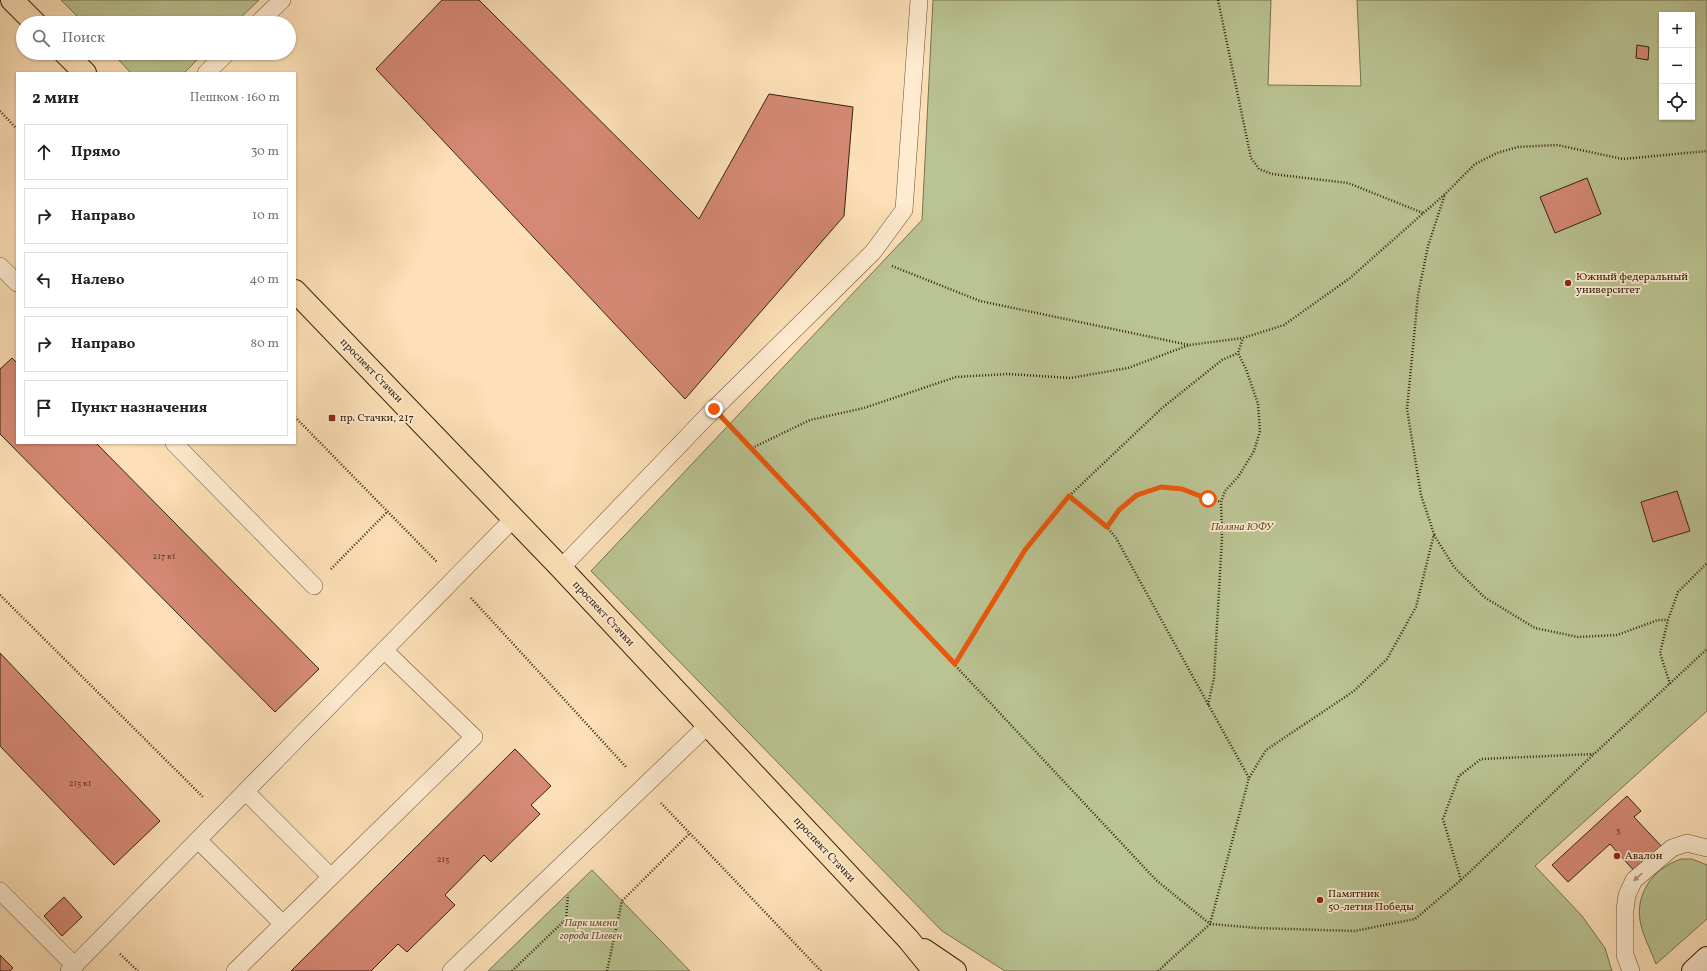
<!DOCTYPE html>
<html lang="ru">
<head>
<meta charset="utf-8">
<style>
  :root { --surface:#fff; --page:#f2f2f2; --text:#202124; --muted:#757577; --line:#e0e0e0 }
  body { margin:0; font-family:Vollkorn,serif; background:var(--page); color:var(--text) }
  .controls { position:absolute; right:12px; top:12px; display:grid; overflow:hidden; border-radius:0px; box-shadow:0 1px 3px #0004 }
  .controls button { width:36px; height:36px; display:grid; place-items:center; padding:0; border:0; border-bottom:1px solid var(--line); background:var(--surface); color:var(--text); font:20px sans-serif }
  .stop { position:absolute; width:12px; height:12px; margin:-9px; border:3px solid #ea580c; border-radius:50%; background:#fff }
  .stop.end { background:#ea580c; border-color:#fff; box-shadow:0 1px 4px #0008 }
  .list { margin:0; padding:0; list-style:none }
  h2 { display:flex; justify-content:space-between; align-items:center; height:52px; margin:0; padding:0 16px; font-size:17px }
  h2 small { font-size:13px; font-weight:400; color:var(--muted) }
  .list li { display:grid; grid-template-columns:26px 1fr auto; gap:12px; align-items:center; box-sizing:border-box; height:56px; margin:0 8px 8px; padding:0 8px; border:1px solid var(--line); border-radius:0px }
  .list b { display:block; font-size:15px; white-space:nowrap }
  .list em { font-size:13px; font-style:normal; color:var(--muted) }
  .icon { flex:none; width:22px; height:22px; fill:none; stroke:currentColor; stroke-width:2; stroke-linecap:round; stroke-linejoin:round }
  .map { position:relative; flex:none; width:1707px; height:971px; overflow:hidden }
  .search { position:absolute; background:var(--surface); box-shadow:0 1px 3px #0004; left:16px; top:16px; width:280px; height:44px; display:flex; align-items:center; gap:10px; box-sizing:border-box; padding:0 14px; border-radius:22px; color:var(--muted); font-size:15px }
  .panel { position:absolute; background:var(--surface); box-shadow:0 1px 3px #0004; left:16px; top:72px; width:280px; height:372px; border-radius:0px }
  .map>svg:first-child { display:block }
  .green { fill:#bac392; stroke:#787252; fill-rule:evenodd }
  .building { fill:#d58974; stroke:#352211 }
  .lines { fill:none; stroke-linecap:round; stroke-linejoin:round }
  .lane-casing { stroke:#67523a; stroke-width:18 }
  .secondary-casing { stroke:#352211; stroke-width:24 }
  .primary-casing { stroke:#352211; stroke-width:24 }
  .path { stroke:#352211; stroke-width:2.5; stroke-dasharray:1 2; stroke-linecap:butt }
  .lane { stroke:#feebd0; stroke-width:17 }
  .secondary { stroke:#feebd0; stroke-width:22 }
  .primary { stroke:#fde0b7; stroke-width:22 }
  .oneway { fill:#a4917a }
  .route { stroke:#ea580c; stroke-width:5 }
  .poi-dot { fill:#8f2418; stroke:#feebd0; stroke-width:1.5 }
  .labels { text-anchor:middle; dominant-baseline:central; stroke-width:3.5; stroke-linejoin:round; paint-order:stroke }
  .number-label { font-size:9px; fill:#5d3c2a }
  .poi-label { font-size:11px; fill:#352211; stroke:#feebd0; text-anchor:start }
  .street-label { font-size:11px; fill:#352211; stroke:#feebd0 }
  .park-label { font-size:11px; font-style:italic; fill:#5d5238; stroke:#feebd0 }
</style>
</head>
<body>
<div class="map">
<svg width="1707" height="971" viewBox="0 0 1707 971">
  <rect width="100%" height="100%" fill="#fde0b7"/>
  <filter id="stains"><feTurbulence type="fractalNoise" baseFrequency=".005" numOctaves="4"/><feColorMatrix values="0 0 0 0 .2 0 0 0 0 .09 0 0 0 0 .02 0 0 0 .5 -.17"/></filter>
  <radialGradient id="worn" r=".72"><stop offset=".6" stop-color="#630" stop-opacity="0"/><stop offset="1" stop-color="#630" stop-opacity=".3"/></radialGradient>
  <path class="green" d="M 61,0 L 259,0 L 235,23 L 84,23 Z
    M 933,0 L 1271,0 L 1268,85 L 1361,86 L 1357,0 L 1707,0 L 1707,711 L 1535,866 L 1582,916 L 1605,948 L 1612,971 L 1005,971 L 942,931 L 591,571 L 922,220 ZM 1662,15 L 1692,15 L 1692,117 L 1662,117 Z
    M 112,53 L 204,53 L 184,73 L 131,73 Z
    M 1681,859 L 1692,859 L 1707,865 L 1707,919 L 1656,964 C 1645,936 1630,915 1647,885 C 1655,872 1667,864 1681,859 Z
    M 592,870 L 690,971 L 488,971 Z"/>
  <path class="building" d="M 442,0 L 479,0 L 699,219 L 769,94 L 853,107 L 844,216 L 685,399 L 376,69 Z
    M 1637,45 L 1649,47 L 1648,60 L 1636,58 Z
    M 1587,178 L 1601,214 L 1555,233 L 1540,197 Z
    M 12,358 L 17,363 L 17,443 L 96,443 L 319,669 L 275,712 L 0,434 L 0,369 Z
    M 1677,491 L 1690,531 L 1653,542 L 1641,502 Z
    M 0,653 L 160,821 L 114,865 L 0,746 Z
    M 515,749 L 551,786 L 531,805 L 540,814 L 491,862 L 484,855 L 445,895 L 455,905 L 407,952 L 398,944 L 371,971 L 291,971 Z
    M 1627,796 L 1641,811 L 1634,817 L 1664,849 L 1637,874 L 1610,844 L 1568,882 L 1552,865 Z
    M 64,897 L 82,917 L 62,936 L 44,916 Z
    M 0,955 L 13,968 L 10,971 L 0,971 Z"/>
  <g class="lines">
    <g class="lane-casing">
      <path id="lane" d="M 258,23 L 282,0
        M 206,73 L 227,53
        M 0,266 L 17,283
        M 174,443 L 314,586
        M 561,568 L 714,409 L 873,252 L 904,210 L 919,0
        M 246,792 L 331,877
        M 198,840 L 283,924
        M 0,891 L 75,966
        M 69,971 L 513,519
        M 235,971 L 474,737 L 384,650
        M 451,971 L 707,726
        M 1631,971 L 1625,955 L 1625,910 L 1627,895 L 1634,880 L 1672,848 L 1687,843 L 1707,848"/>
    </g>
    <g class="secondary-casing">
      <path id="secondary" d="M 1693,971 L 1707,958"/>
    </g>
    <g class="primary-casing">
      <path id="primary" d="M 12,0 L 35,23
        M 65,53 L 85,73
        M 295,291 L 561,568 L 908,939 L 934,971
        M 924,950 L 955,971"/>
    </g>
    <path class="path" d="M 1218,0 L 1251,158 L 1259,169 L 1272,174 L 1348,183 L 1423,213
      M 0,111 L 17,129
      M 892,266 L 980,301 L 1189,345 L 1243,338 L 1284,325 L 1350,278 L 1445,194 L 1475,164 L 1497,153 L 1518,147 L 1557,145 L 1623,159 L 1707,151
      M 295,417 L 437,562
      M 732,427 L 1156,880 L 1210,924 L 1257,928 L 1355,931 L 1415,919 L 1461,880 L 1443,819 L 1459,776 L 1481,759 L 1594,754 L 1707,649
      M 752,448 L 810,420 L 864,408 L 956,377 L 1008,374 L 1070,378 L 1128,368 L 1189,345
      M 1069,496 L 1107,527 L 1116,538 L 1249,778
      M 1107,527 L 1119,509 L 1137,495 L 1161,487 L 1182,489 L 1221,502
      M 1434,535 L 1454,567 L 1484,597 L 1535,628 L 1578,637 L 1617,635 L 1658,620 L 1668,620
      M 331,569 L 388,511
      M 0,595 L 204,798
      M 471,598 L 627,768
      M 955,664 L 1025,550 L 1069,496 L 1162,408 L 1222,360 L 1238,353
      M 1670,684 L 1660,653 L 1668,620 L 1678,592 L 1707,563
      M 1208,705 L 1214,678 L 1222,538 L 1221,502 L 1225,491 L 1238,477 L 1254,451 L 1260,431 L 1258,404 L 1246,369 L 1238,353 L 1243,338
      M 661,803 L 821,971
      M 1461,880 L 1594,754
      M 120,954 L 138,971
      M 512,971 L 566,919 L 568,895
      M 607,971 L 622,901 L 689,834
      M 1158,971 L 1210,924 L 1249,778 L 1266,750 L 1354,691 L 1387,659 L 1416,607 L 1434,534 L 1421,495 L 1407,409 L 1418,295 L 1428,246 L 1445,194"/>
    <use href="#lane" class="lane"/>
    <use href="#secondary" class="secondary"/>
    <use href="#primary" class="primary"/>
  </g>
  <defs><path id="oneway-solid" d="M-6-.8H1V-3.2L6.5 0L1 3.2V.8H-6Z"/></defs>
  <use class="oneway" href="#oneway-solid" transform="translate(1638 877) rotate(138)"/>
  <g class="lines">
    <path class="route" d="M 714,409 L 955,664 L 1025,550 L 1069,496 L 1107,527 L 1119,510 L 1137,495 L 1161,487 L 1182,489 L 1208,499"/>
  </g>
  <g class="poi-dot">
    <circle cx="1568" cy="283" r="4"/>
    <rect x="328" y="414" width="8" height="8" rx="2"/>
    <circle cx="1617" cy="856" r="4"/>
    <circle cx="1320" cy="900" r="4"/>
  </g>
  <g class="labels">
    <g class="number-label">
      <text x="164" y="556">217 к1</text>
      <text x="80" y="783">215 к1</text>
      <text x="1618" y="830">3</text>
      <text x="443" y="859">215</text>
    </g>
    <g class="poi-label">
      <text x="1576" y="277">Южный федеральный<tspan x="1576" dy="13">университет</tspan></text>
      <text x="340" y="418">пр. Стачки, 217</text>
      <text x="1625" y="856">Авалон</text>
      <text x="1328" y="894">Памятник<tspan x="1328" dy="13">50-летия Победы</tspan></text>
    </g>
    <g class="street-label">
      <text transform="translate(371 371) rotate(46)">проспект Стачки</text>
      <text transform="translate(603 614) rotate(47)">проспект Стачки</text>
      <text transform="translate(824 850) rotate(47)">проспект Стачки</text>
    </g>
    <g class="park-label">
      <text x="1242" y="527">Поляна ЮФУ</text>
      <text x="591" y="923">Парк имени<tspan x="591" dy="13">города Плевен</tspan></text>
    </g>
  </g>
  <rect width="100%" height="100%" filter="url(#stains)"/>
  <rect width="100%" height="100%" fill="url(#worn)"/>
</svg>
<div class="controls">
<button>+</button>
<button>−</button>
<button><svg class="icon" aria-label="locate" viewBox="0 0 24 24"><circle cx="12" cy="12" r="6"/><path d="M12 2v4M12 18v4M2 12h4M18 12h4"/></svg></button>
</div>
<div class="stop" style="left:1208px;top:499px"></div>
<div class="stop end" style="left:714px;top:409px"></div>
<div class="search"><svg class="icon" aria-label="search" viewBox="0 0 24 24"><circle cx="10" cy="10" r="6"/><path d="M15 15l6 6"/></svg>Поиск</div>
<section class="panel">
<h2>2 мин<small>Пешком · 160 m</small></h2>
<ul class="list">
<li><svg class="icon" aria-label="ahead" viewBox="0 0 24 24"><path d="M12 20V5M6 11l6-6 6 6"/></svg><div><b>Прямо</b></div><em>30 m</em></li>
<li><svg class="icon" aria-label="right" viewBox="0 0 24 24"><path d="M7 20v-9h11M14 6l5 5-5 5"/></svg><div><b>Направо</b></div><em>10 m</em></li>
<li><svg class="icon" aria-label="left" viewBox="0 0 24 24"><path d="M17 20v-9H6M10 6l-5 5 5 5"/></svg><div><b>Налево</b></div><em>40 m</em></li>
<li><svg class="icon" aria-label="right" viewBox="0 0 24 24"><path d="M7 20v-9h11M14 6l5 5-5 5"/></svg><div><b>Направо</b></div><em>80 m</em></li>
<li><svg class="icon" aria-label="arrive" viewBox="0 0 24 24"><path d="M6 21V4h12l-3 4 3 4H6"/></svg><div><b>Пункт назначения</b></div></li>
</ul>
</section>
</div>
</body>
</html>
